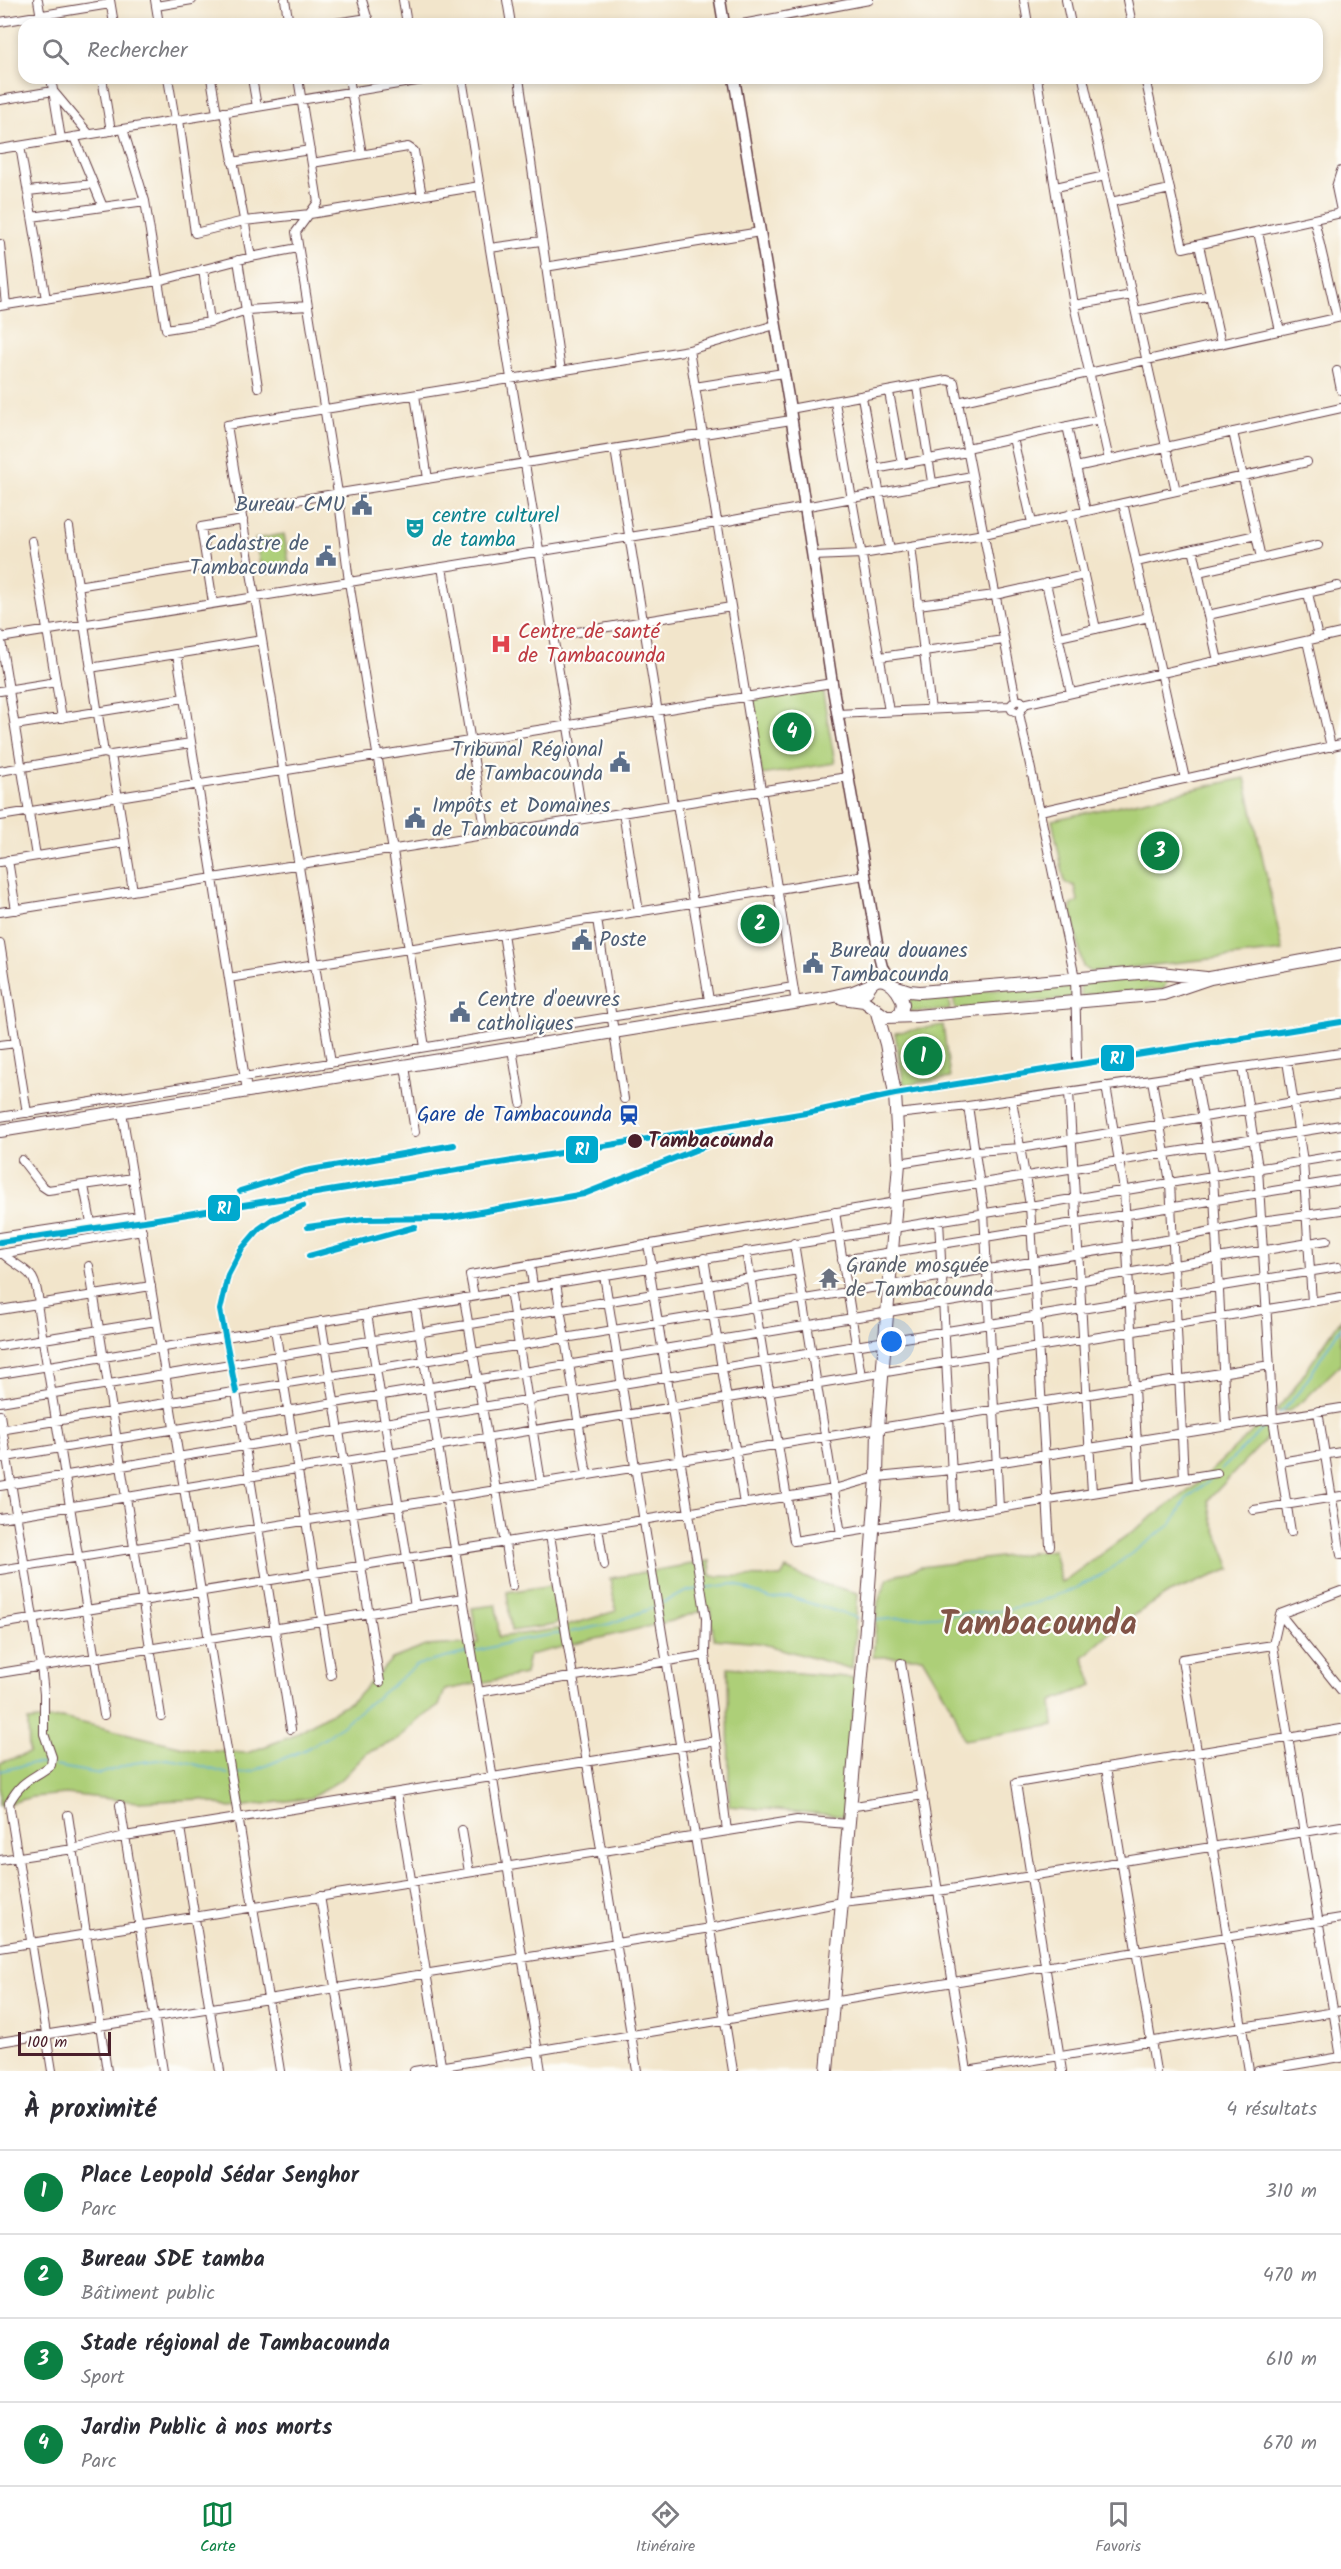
<!DOCTYPE html>
<html lang="fr">
<head>
<meta charset="utf-8">
<style>
  :root { --surface:#fff; --page:#f7f7f7; --text:#2b2b33; --muted:#7c7c81; --line:#e1e1e2; --accent:#0b8043 }
  body { margin:0; font-family:Kalam,sans-serif; background:var(--page); color:var(--text) }
  .scale { position:absolute; left:18px; bottom:15px; width:93px; box-sizing:border-box; padding-left:6px; border:3px solid #4a1f2b; border-top:0; font-size:16px; line-height:21px; white-space:nowrap; color:#4a1f2b; -webkit-text-stroke:4px #fdfcf7; paint-order:stroke }
  .you { position:absolute; left:892px; top:1342px; width:21px; height:21px; margin:-15px; border:4px solid #fff; border-radius:50%; background:#1a73e8; box-shadow:0 0 0 9px #1a73e833 }
  .badge { display:grid; place-items:center; width:39px; height:39px; border-radius:50%; background:var(--accent); color:#fff; font-size:20px; font-weight:700 }
  .pin { position:absolute; translate:-50% -50%; border:3px solid #fff; box-shadow:0 2px 6px #0006 }
  .list { margin:0; padding:0; list-style:none }
  h2 { display:flex; justify-content:space-between; align-items:center; height:78px; margin:0; padding:0 24px; font-size:26px }
  h2 small { font-size:20px; font-weight:400; color:var(--muted) }
  .list li { display:grid; grid-template-columns:39px 1fr auto; gap:18px; align-items:center; box-sizing:border-box; height:84px; padding:0 24px; border-top:2px solid var(--line) }
  .list b { display:block; font-size:22px; white-space:nowrap }
  .list p { margin:0; font-size:20px; white-space:nowrap; color:var(--muted) }
  .list em { font-size:20px; font-style:normal; color:var(--muted) }
  .icon { flex:none; width:33px; height:33px; fill:none; stroke:currentColor; stroke-width:2; stroke-linecap:round; stroke-linejoin:round }
  .map { position:relative; flex:none; width:1341px; height:2071px; overflow:hidden }
  .search { position:absolute; background:var(--surface); box-shadow:0 3px 9px #0003; left:18px; right:18px; top:18px; height:66px; display:flex; align-items:center; gap:15px; box-sizing:border-box; padding:0 21px; border-radius:18px; color:var(--muted); font-size:22px }
  .sheet { height:414px; background:var(--surface) }
  nav { display:flex; justify-content:space-around; align-items:center; box-sizing:border-box; height:84px; border-top:2px solid var(--line); background:var(--surface); font-size:16px; color:var(--muted) }
  nav a { display:grid; justify-items:center; gap:3px }
  nav .on { color:var(--accent) }
  .map>svg:first-child { display:block }
  .green { fill:#adcf78; stroke:#7c7752; stroke-width:1.5 }
  .lines { fill:none; stroke-linecap:round; stroke-linejoin:round }
  .stream { stroke:#61b1dc; stroke-width:1.5 }
  .minor-casing { stroke:#633d43; stroke-width:10 }
  .major-casing { stroke:#633d43; stroke-width:13 }
  .highway-casing { stroke:#633d43; stroke-width:14 }
  .minor { stroke:#fff; stroke-width:8 }
  .major { stroke:#fff; stroke-width:10 }
  .highway { stroke:#fff; stroke-width:12 }
  .rail-1-casing { stroke:#fdfcf7; stroke-width:10 }
  .rail-1 { stroke:#00a9ce; stroke-width:6 }
  .stop-dot { fill:#4a1f2b; stroke:#fdfcf7; stroke-width:2 }
  .labels { text-anchor:middle; dominant-baseline:central; stroke-width:4.5; stroke-linejoin:round; paint-order:stroke }
  .service-label { font-size:21px; fill:#4e5e75; stroke:#fdfcf7; text-anchor:start }
  .culture-label { font-size:21px; fill:#0d838f; stroke:#fdfcf7; text-anchor:start }
  .health-label { font-size:21px; fill:#be3a42; stroke:#fdfcf7; text-anchor:start }
  .transit-label { font-size:21px; fill:#164399; stroke:#fdfcf7; text-anchor:end }
  .stop-label { font-size:21px; font-weight:bold; fill:#4a1f2b; stroke:#fdfcf7; text-anchor:start }
  .worship-label { font-size:21px; fill:#5b616d; stroke:#fdfcf7; text-anchor:start }
  .town-label { font-size:33px; font-weight:bold; fill:#825447; stroke:#fdfcf7 }
  .line-badge { stroke:#fdfcf7; stroke-width:2 }
  .badge-label { font-size:16px; text-anchor:middle; font-weight:bold; fill:#fff }
</style>
</head>
<body>
<div class="map">
<svg width="1341" height="2071" viewBox="0 0 1341 2071">
  <rect width="100%" height="100%" fill="#fdfcf7"/>
  <filter id="ink" filterUnits="userSpaceOnUse"><feTurbulence type="fractalNoise" baseFrequency=".0167" numOctaves="2"/><feDisplacementMap in="SourceGraphic" scale="12" xChannelSelector="R" yChannelSelector="G"/><feConvolveMatrix kernelMatrix="1 2 1 2 8 2 1 2 1" color-interpolation-filters="sRGB"/></filter>
  <filter id="wash" filterUnits="userSpaceOnUse"><feTurbulence type="fractalNoise" baseFrequency=".008" numOctaves="4" result="noise"/><feDisplacementMap in="SourceGraphic" scale="24" xChannelSelector="R" yChannelSelector="G"/><feGaussianBlur stdDeviation="1.35" result="paint"/><feColorMatrix in="noise" values="0 0 0 0 0 0 0 0 0 0 0 0 0 0 0 0 0 1.4 0 .05"/><feComposite in="paint" operator="in"/></filter>
  <g filter="url(#wash)">
    <rect width="100%" height="100%" fill="#f2e5cb"/>
    <path class="green" d="M 284,534 L 290,569 L 262,574 L 255,539 Z
      M 822,688 L 835,763 L 762,775 L 749,701 Z
      M 1245,778 L 1283,951 L 1090,972 L 1083,967 L 1071,910 L 1071,906 L 1078,901 L 1075,886 L 1065,883 L 1052,820 Z
      M 1156,974 L 1167,979 L 1164,989 L 1081,996 L 1080,984 L 1084,980 Z
      M 1074,982 L 1073,999 L 955,1009 L 953,994 Z
      M 948,994 L 950,1010 L 911,1012 L 909,1001 L 911,998 Z
      M 943,1025 L 950,1078 L 904,1085 L 895,1033 Z
      M 1341,1319 L 1341,1364 L 1303,1401 L 1289,1411 L 1275,1411 L 1291,1393 Z
      M 1268,1420 L 1271,1434 L 1208,1500 L 1212,1520 L 1231,1569 L 1169,1593 L 1123,1622 L 1083,1657 L 1093,1685 L 1052,1701 L 1054,1725 L 964,1740 L 954,1711 L 922,1657 L 873,1657 L 878,1602 L 888,1578 L 921,1567 L 1054,1550 L 1061,1583 L 1195,1486 L 1260,1424 Z
      M 710,1561 L 711,1576 L 781,1577 L 786,1569 L 813,1581 L 858,1593 L 852,1669 L 760,1643 L 714,1639 L 710,1608 L 671,1621 L 529,1655 L 525,1674 L 445,1690 L 439,1706 L 417,1721 L 399,1739 L 367,1753 L 342,1779 L 311,1798 L 230,1808 L 201,1799 L 138,1802 L 66,1794 L 32,1797 L 0,1806 L 0,1763 L 29,1753 L 28,1721 L 62,1718 L 196,1750 L 247,1753 L 290,1737 L 355,1699 L 392,1659 L 426,1646 L 478,1643 L 472,1608 L 496,1605 L 499,1637 L 557,1629 L 616,1611 L 610,1578 Z
      M 553,1585 L 559,1621 L 554,1625 L 511,1631 L 507,1592 Z
      M 728,1667 L 857,1678 L 846,1816 L 729,1806 Z"/>
    <g class="lines">
      <path class="stream" d="M 1279,1414 C 1306,1389 1320,1356 1341,1327
        M 1221,1470 L 1269,1423
        M 704,1588 L 734,1584 L 771,1599 L 790,1597 L 858,1618
        M 662,1603 L 688,1591 L 699,1589
        M 876,1620 L 1000,1611 L 1035,1603 L 1076,1588 L 1103,1574 L 1172,1524 L 1186,1499 L 1213,1478
        M 570,1632 L 609,1624 L 655,1607
        M 477,1651 L 519,1640 L 563,1633
        M 55,1766 L 100,1774 L 133,1763 L 167,1759 L 187,1762 L 228,1774
        M 0,1771 L 30,1764 L 44,1764
        M 236,1774 L 253,1771 L 304,1750 L 327,1737 L 417,1665 L 469,1652"/>
    </g>
  </g>
  <g filter="url(#ink)">
    <g class="lines">
      <g class="minor-casing">
        <path id="minor" d="M 38,0 L 42,24
          M 110,0 L 114,24
          M 155,0 L 159,24
          M 285,0 L 289,24
          M 362,0 L 369,24
          M 403,0 L 407,24
          M 507,0 L 511,24
          M 1024,0 L 1028,24
          M 1066,0 L 1071,24
          M 1127,0 L 1132,24
          M 156,6 L 192,0
          M 0,22 L 110,4
          M 329,24 L 368,18
          M 742,24 L 869,0
          M 51,78 L 61,139
          M 102,78 L 111,131
          M 168,78 L 175,120
          M 211,78 L 217,113
          M 252,78 L 257,107
          M 298,78 L 318,202 L 296,232 L 338,493 L 349,582 L 425,1047
          M 349,78 L 362,154
          M 462,78 L 583,819
          M 519,78 L 561,371
          M 1037,78 L 1074,305 L 1109,460
          M 1083,78 L 1176,491
          M 1145,78 L 1183,248 L 1341,213
          M 0,100 L 53,91 L 89,134
          M 224,112 L 251,257
          M 179,120 L 195,233 L 244,221 L 310,214 L 480,186
          M 123,129 L 145,201 L 166,329 L 210,322 L 247,310 L 308,306
          M 74,137 L 103,207
          M 20,146 L 46,299
          M 0,149 L 435,78
          M 232,162 L 310,150
          M 312,163 L 408,147 L 414,151 L 422,196
          M 1341,171 L 1336,187 L 1341,211
          M 1056,187 L 1105,176
          M 28,191 L 93,184
          M 1111,202 L 1170,189
          M 32,217 L 145,201
          M 1314,219 L 1337,318
          M 1258,232 L 1280,331
          M 0,244 L 6,305
          M 1199,245 L 1221,344
          M 490,248 L 541,241
          M 238,260 L 258,387
          M 545,267 L 760,232
          M 203,269 L 210,322
          M 1074,305 L 1132,295
          M 0,306 L 158,281 L 251,257 L 298,248
          M 1136,311 L 1210,295
          M 689,350 L 796,1003
          M 1337,371 L 1341,390
          M 695,387 L 783,373
          M 917,387 L 932,482
          M 889,392 L 902,464
          M 415,395 L 428,479
          M 862,397 L 890,550
          M 835,402 L 889,711
          M 958,402 L 1341,317
          M 790,409 L 947,380 L 954,382 L 1016,700
          M 1067,426 L 1086,511
          M 1233,432 L 1261,558
          M 1013,438 L 1032,523
          M 967,448 L 1100,419
          M 615,449 L 673,805
          M 1076,467 L 1341,408
          M 875,469 L 967,452
          M 1123,503 L 1185,779
          M 241,509 L 791,420
          M 1070,514 L 1096,629
          M 69,527 L 104,753
          M 32,541 L 62,718
          M 911,546 L 931,710
          M 1193,549 L 1218,661
          M 813,556 L 862,554 L 984,534 L 1307,462
          M 1136,562 L 1256,535
          M 442,567 L 486,834
          M 1198,572 L 1318,545
          M 1046,583 L 1071,693
          M 77,586 L 207,565
          M 1308,593 L 1318,638
          M 213,603 L 201,527 L 243,520
          M 918,605 L 995,595 L 1084,575
          M 1208,615 L 1338,586
          M 0,635 L 36,856
          M 553,636 L 731,607
          M 1059,637 L 1149,617
          M 0,638 L 717,523 L 972,476
          M 1307,641 L 1331,747
          M 177,654 L 247,1091
          M 880,657 L 1004,640
          M 90,668 L 262,640
          M 0,691 L 56,682
          M 1023,704 L 1341,633
          M 1019,713 L 1075,978 L 1077,1058
          M 837,714 L 1010,706 L 1016,700 L 1021,701 L 1024,706 L 1019,713 L 1012,710 L 1010,706
          M 15,725 L 184,698
          M 111,755 L 133,891
          M 0,771 L 104,753 L 111,755 L 191,743
          M 677,804 L 709,1000
          M 1040,811 L 1341,744
          M 623,812 L 639,912
          M 0,816 L 832,683
          M 8,860 L 16,910
          M 0,862 L 125,842
          M 0,912 L 847,777
          M 597,919 L 624,1099
          M 503,934 L 519,1032
          M 0,943 L 27,1113
          M 229,978 L 865,875
          M 0,1045 L 16,1043
          M 512,1049 L 521,1103
          M 1287,1061 L 1303,1161 L 1312,1302
          M 331,1063 L 227,425 L 689,350 L 775,325
          M 405,1066 L 415,1132
          M 1242,1067 L 1258,1168 L 1273,1419 L 1291,1532
          M 1195,1074 L 1213,1175 L 1226,1426
          M 1152,1080 L 1170,1182 L 1184,1478
          M 1106,1086 L 1124,1190 L 1139,1486
          M 1069,1092 L 1092,1493
          M 1012,1100 L 1030,1205 L 1050,1546
          M 968,1106 L 984,1212 L 999,1508
          M 122,1112 L 280,2071
          M 897,1114 L 968,1106 L 1341,1053
          M 0,1117 L 793,987
          M 22,1160 L 42,1186 L 48,1190 L 133,1178
          M 899,1163 L 976,1151 L 1020,1148 L 1341,1094
          M 84,1186 L 91,1223
          M 896,1197 L 1341,1125
          M 835,1212 L 861,1376
          M 939,1220 L 954,1515
          M 0,1237 L 139,1216
          M 794,1243 L 841,1534
          M 648,1244 L 652,1267
          M 746,1251 L 794,1541 L 1217,1473
          M 0,1254 L 142,1230
          M 3,1254 C 27,1275 35,1267 39,1304
          M 704,1258 L 744,1504
          M 842,1260 L 1341,1180
          M 530,1265 L 533,1286
          M 89,1266 L 161,1716
          M 649,1267 L 706,1618 L 705,1655 L 727,1831
          M 604,1275 L 733,2071
          M 556,1283 L 587,1475
          M 510,1290 L 541,1482
          M 474,1296 L 470,1275 L 896,1202
          M 464,1298 L 512,1586
          M 37,1304 L 104,1715
          M 415,1306 L 541,2071
          M 0,1310 L 151,1286
          M 367,1314 L 415,1606
          M 321,1321 L 380,1682
          M 275,1329 L 331,1675
          M 0,1346 L 156,1321
          M 0,1374 L 1341,1155
          M 236,1392 L 291,1729
          M 0,1402 L 798,1270
          M 1318,1411 L 1341,1555
          M 0,1415 L 41,1666 L 44,1694 L 44,1734 L 52,1757 L 51,1765 C 32,1780 23,1778 9,1803 L 52,2071
          M 0,1430 L 1172,1239 L 1261,1221 L 1341,1210
          M 0,1458 L 1327,1240
          M 1280,1462 L 1341,1452
          M 0,1486 L 1338,1267
          M 1254,1510 L 1341,1496
          M 0,1518 L 1341,1297
          M 598,1527 L 604,1565
          M 550,1535 L 637,2071
          M 0,1570 L 1270,1365
          M 1341,1591 L 1280,1614 L 1273,1645 L 1341,2058
          M 1280,1614 L 1341,1690
          M 0,1624 L 834,1489 L 877,1477 L 952,1470 L 1341,1408
          M 901,1663 L 967,2071 L 1341,2011
          M 0,1673 L 463,1598
          M 478,1692 L 705,1655
          M 1106,1768 L 1156,2071
          M 397,1793 L 442,2071
          M 120,1805 L 163,2071
          M 849,1807 L 923,1795
          M 68,1815 L 107,2071
          M 180,1828 L 220,2071
          M 462,1830 L 469,1872
          M 0,1860 L 73,1849 L 125,1836 L 716,1741
          M 320,1896 L 349,2071
          M 0,1948 L 797,1820 L 848,1824
          M 0,2042 L 710,1928 L 842,1902 L 938,1891 L 1341,1826
          M 414,2071 L 1341,1918
          M 1062,2071 L 1016,1783 L 1341,1729
          M 1249,2071 L 1182,1659 L 1273,1645
          M 1258,2071 L 1341,2057"/>
      </g>
      <g class="major-casing">
        <path id="major" d="M 720,0 L 724,24
          M 734,78 L 790,409 L 832,683 L 879,955 L 882,967 L 893,985"/>
      </g>
      <g class="highway-casing">
        <path id="highway" d="M 894,986 L 909,991 L 920,992 L 1151,972 L 1206,978
          M 867,991 C 877,966 900,987 903,1004 L 901,1012 L 896,1016
          M 842,998 L 864,1001 L 886,1017 L 916,1016 L 1163,994 L 1210,978 L 1341,954
          M 0,1131 L 825,998 L 853,992 L 870,985
          M 827,2071 L 865,1640 L 877,1477 L 878,1428 L 899,1163 L 895,1094 L 886,1044 L 876,1009"/>
      </g>
      <use href="#minor" class="minor"/>
      <use href="#major" class="major"/>
      <use href="#highway" class="highway"/>
      <g class="rail-1-casing">
        <path id="rail-1" d="M 240,1191 L 305,1171 L 454,1145
          M 308,1227 L 364,1219 L 446,1218 L 584,1194 L 733,1135
          M 0,1242 L 151,1220 L 812,1112 L 895,1094 L 1341,1022
          M 309,1256 L 415,1227
          M 236,1392 L 220,1310 L 228,1275 L 241,1250 L 259,1229 L 273,1219 L 303,1206"/>
      </g>
      <use href="#rail-1" class="rail-1"/>
    </g>
  </g>
  <defs>
    <g id="civic-bare" transform="scale(1.62)"><path d="M-.6-6.5H3V-4.5H.6V-3L4-1V1h2V6H-6V1h2V-1L-.6-3ZM-1.2 2.5V6h2.4V2.5Z" fill="#5c6f8a" stroke="#fdfcf7" stroke-width="2.5" paint-order="stroke"/></g>
    <g id="theatre-bare" transform="scale(1.62)"><path d="M-5-5.5Q0-4 5-5.5V0Q5 5 0 6Q-5 5-5 0ZM-3.3-2.5H-1v1.5H-3.3ZM1-2.5H3.3v1.5H1ZM-2.8 1Q0 5.5 2.8 1Z" fill="#0f9aa8" stroke="#fdfcf7" stroke-width="2.5" paint-order="stroke"/></g>
    <g id="hospital-bare" transform="scale(1.62)"><path d="M-5-5h3v3.5h4V-5h3V5h-3V1.5h-4V5h-3Z" fill="#e0444e" stroke="#fdfcf7" stroke-width="2.5" paint-order="stroke"/></g>
    <g id="station-bare" transform="scale(1.62)"><path d="M-3-6H3Q5-6 5-4V2Q5 4 3 4L4.5 6H3L1.5 4h-3L-3 6H-4.5L-3 4Q-5 4-5 2V-4Q-5-6-3-6ZM-3.5-4v3h7v-3ZM-3.5 1v1.5H-2V1ZM2 1v1.5H3.5V1Z" fill="#1a4fb4" stroke="#fdfcf7" stroke-width="2.5" paint-order="stroke"/></g>
    <g id="temple-bare" transform="scale(1.62)"><path d="M0-6L5-2H3V0L6.5 2.5H4V6H1.5V3h-3V6H-4V2.5H-6.5L-3 0V-2H-5Z" fill="#6b7280" stroke="#fdfcf7" stroke-width="2.5" paint-order="stroke"/></g>
  </defs>
  <g fill-rule="evenodd">
    <use href="#civic-bare" x="362" y="505"/>
    <use href="#theatre-bare" x="415" y="528"/>
    <use href="#civic-bare" x="326" y="556"/>
    <use href="#hospital-bare" x="501" y="644"/>
    <use href="#civic-bare" x="620" y="762"/>
    <use href="#civic-bare" x="415" y="818"/>
    <use href="#civic-bare" x="582" y="940"/>
    <use href="#civic-bare" x="813" y="963"/>
    <use href="#civic-bare" x="460" y="1012"/>
    <use href="#station-bare" x="629" y="1115"/>
    <use href="#temple-bare" x="829" y="1278"/>
  </g>
  <circle class="stop-dot" cx="635" cy="1141" r="8"/>
  <g class="labels">
    <g class="service-label">
      <text x="345" y="505" text-anchor="end">Bureau CMU</text>
      <text x="309" y="544" text-anchor="end">Cadastre de<tspan x="309" dy="24">Tambacounda</tspan></text>
      <text x="603" y="750" text-anchor="end">Tribunal Régional<tspan x="603" dy="24">de Tambacounda</tspan></text>
      <text x="432" y="806">Impôts et Domaines<tspan x="432" dy="24">de Tambacounda</tspan></text>
      <text x="599" y="940">Poste</text>
      <text x="830" y="951">Bureau douanes<tspan x="830" dy="24">Tambacounda</tspan></text>
      <text x="477" y="1000">Centre d'oeuvres<tspan x="477" dy="24">catholiques</tspan></text>
    </g>
    <g class="culture-label">
      <text x="432" y="516">centre culturel<tspan x="432" dy="24">de tamba</tspan></text>
    </g>
    <g class="health-label">
      <text x="518" y="632">Centre de santé<tspan x="518" dy="24">de Tambacounda</tspan></text>
    </g>
    <g class="transit-label">
      <text x="612" y="1115">Gare de Tambacounda</text>
    </g>
    <g class="stop-label">
      <text x="648" y="1141">Tambacounda</text>
    </g>
    <g class="worship-label">
      <text x="846" y="1266">Grande mosquée<tspan x="846" dy="24">de Tambacounda</tspan></text>
    </g>
    <g class="town-label">
      <text x="1038" y="1625">Tambacounda</text>
    </g>
  </g>
  <g class="line-badge">
    <rect x="1100" y="1044" width="35" height="28" rx="6" fill="#00a9ce"/>
    <rect x="565" y="1135" width="34" height="29" rx="6" fill="#00a9ce"/>
    <rect x="207" y="1194" width="34" height="28" rx="6" fill="#00a9ce"/>
  </g>
  <g class="badge-label">
    <text x="1117" y="1064">R1</text>
    <text x="582" y="1155">R1</text>
    <text x="224" y="1214">R1</text>
  </g>
</svg>
<div class="scale">100 m</div>
<div class="you"></div>
<div class="pin badge" style="left:923px;top:1056px">1</div>
<div class="pin badge" style="left:760px;top:924px">2</div>
<div class="pin badge" style="left:1160px;top:851px">3</div>
<div class="pin badge" style="left:792px;top:732px">4</div>
<div class="search"><svg class="icon" aria-label="search" viewBox="0 0 24 24"><circle cx="10" cy="10" r="6"/><path d="M15 15l6 6"/></svg>Rechercher</div>
</div>
<section class="sheet">
<h2>À proximité<small>4 résultats</small></h2>
<ul class="list">
<li><span class="badge">1</span><div><b>Place Leopold Sédar Senghor</b><p>Parc</p></div><em>310 m</em></li>
<li><span class="badge">2</span><div><b>Bureau SDE tamba</b><p>Bâtiment public</p></div><em>470 m</em></li>
<li><span class="badge">3</span><div><b>Stade régional de Tambacounda</b><p>Sport</p></div><em>610 m</em></li>
<li><span class="badge">4</span><div><b>Jardin Public à nos morts</b><p>Parc</p></div><em>670 m</em></li>
</ul>
</section>
<nav>
<a class="on"><svg class="icon" aria-label="map" viewBox="0 0 24 24"><path d="M3 6l6-2 6 2 6-2v14l-6 2-6-2-6 2zM9 4v14M15 6v14"/></svg>Carte</a>
<a><svg class="icon" aria-label="directions" viewBox="0 0 24 24"><path d="M12 3l9 9-9 9-9-9zM9 14v-3h6M13 9l2 2-2 2"/></svg>Itinéraire</a>
<a><svg class="icon" aria-label="saved" viewBox="0 0 24 24"><path d="M7 4h10v16l-5-4-5 4z"/></svg>Favoris</a>
</nav>
</body>
</html>
